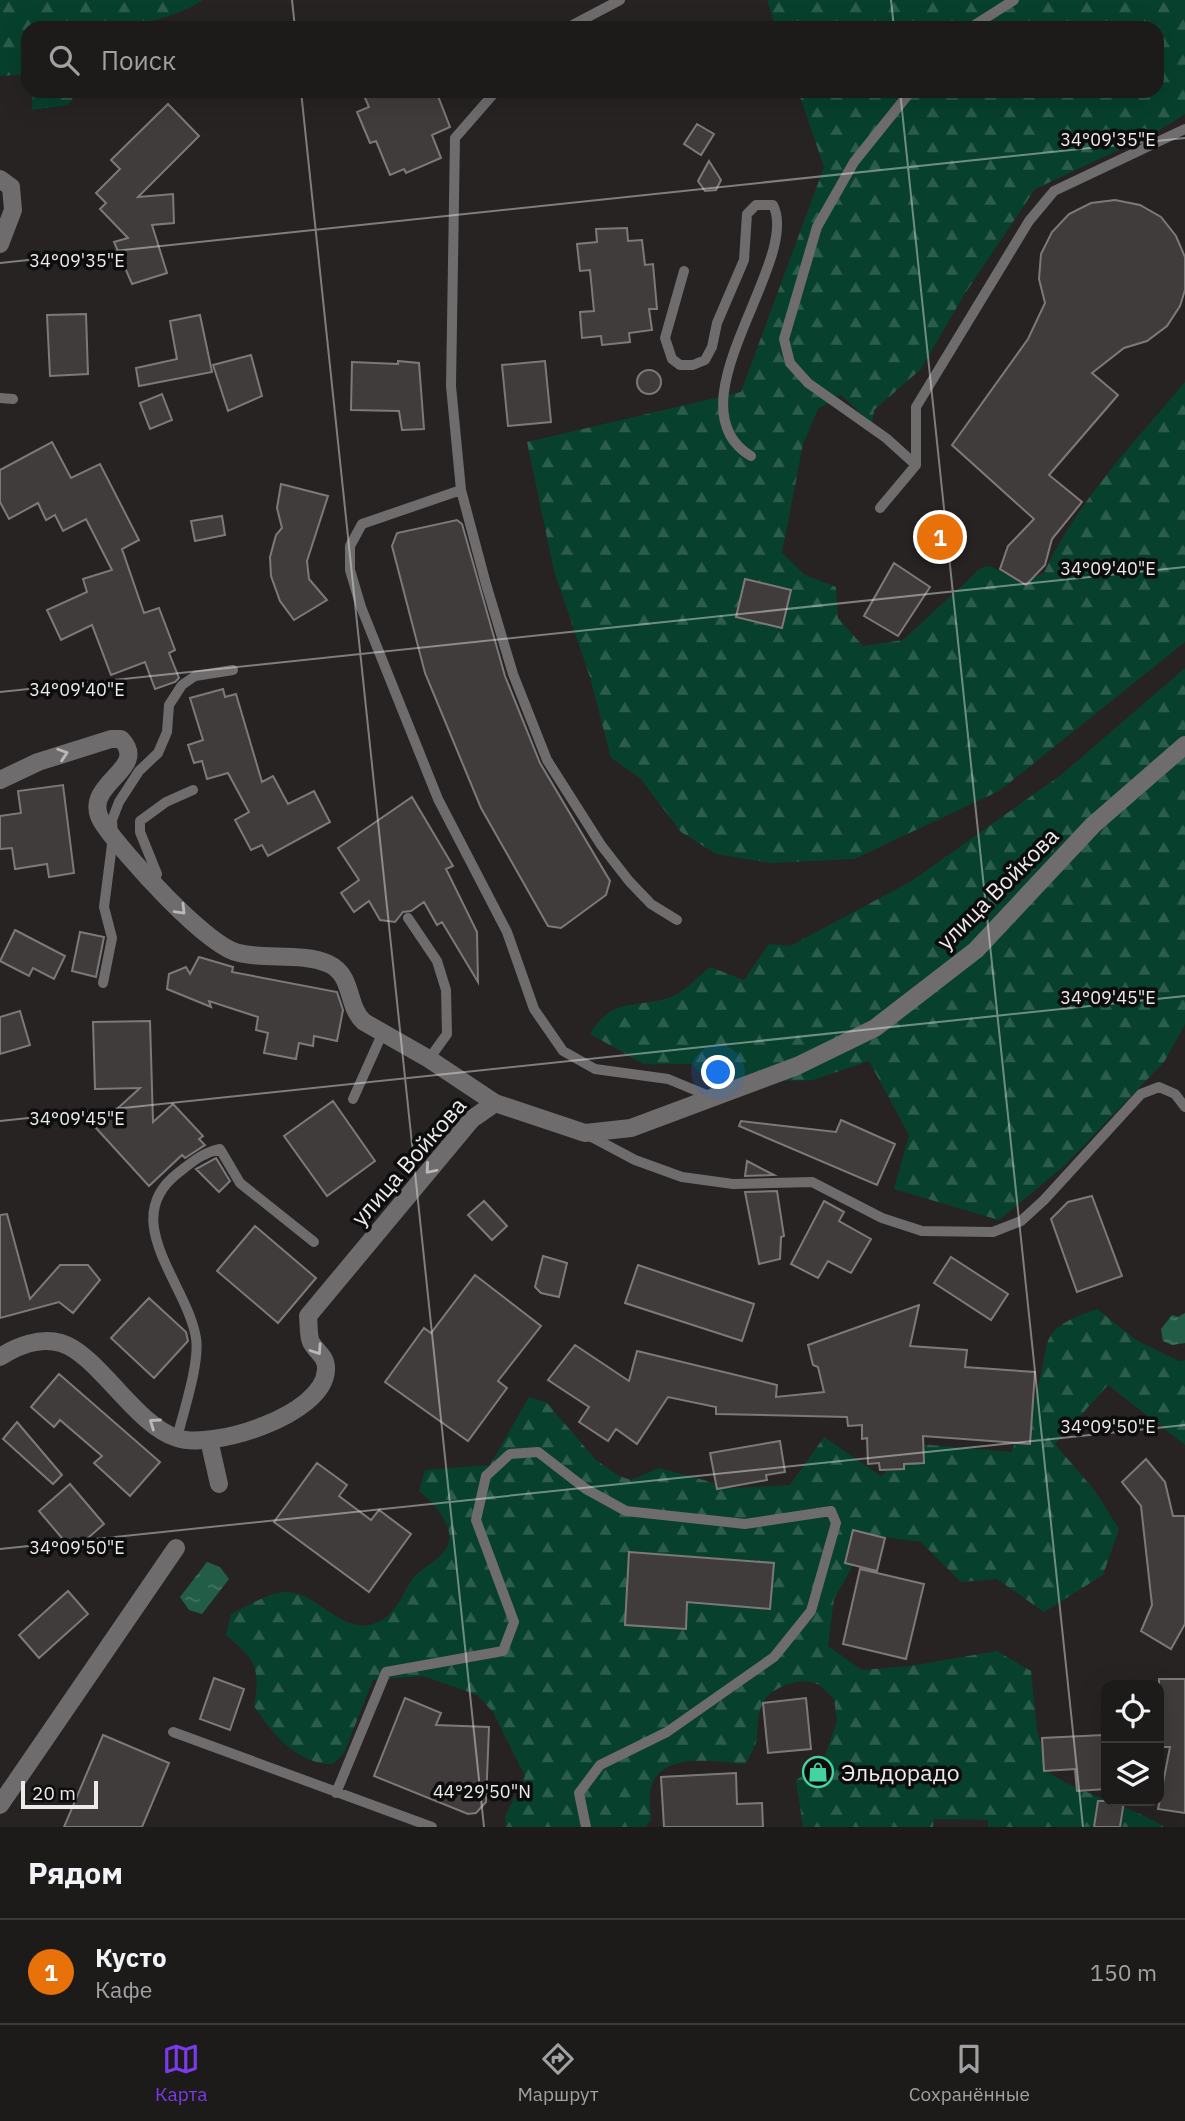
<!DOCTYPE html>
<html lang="ru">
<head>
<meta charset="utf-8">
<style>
  :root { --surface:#1d1a1a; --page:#252323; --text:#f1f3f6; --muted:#a0a1a2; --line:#3b3839; --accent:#7c3aed }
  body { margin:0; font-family:"IBM Plex Sans",sans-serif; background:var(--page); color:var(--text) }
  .controls { position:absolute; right:21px; bottom:21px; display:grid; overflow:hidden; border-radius:14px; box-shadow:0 7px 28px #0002 }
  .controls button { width:63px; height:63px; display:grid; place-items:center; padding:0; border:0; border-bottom:2px solid var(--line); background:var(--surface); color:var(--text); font:35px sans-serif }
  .scale { position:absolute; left:21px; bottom:18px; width:77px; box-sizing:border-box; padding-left:7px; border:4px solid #eceaea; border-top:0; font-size:19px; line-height:24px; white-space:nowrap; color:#eceaea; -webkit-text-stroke:5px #0e0d0d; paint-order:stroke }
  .you { position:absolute; left:719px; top:1073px; width:24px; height:24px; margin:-18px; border:5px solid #fff; border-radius:50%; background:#1a73e8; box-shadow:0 0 0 10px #1a73e833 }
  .badge { display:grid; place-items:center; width:46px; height:46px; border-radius:50%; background:var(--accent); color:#fff; font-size:23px; font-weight:700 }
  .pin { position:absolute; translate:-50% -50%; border:4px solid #fff; box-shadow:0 2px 7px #0006 }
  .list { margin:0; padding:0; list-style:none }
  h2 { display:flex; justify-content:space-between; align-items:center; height:91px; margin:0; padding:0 28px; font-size:30px }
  h2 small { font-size:23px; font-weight:400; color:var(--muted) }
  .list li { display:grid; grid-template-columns:46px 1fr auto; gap:21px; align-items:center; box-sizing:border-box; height:105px; padding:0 28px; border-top:2px solid var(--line) }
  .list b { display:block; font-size:26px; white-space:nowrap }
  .list p { margin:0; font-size:23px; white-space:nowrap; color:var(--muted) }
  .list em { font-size:23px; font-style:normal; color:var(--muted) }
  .icon { flex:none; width:38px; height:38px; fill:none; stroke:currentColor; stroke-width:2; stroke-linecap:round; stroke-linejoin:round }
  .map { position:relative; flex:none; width:1185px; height:1827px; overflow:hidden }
  .search { position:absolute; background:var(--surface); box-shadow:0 7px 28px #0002; left:21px; right:21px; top:21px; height:77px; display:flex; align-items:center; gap:18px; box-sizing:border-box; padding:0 24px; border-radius:21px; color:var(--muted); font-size:26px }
  .sheet { height:196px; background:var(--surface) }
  nav { display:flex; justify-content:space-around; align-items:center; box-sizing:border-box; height:98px; border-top:2px solid var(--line); background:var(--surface); font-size:19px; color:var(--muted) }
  nav a { display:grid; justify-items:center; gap:4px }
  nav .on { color:var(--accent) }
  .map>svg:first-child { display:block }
  .forest { fill:url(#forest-firs); fill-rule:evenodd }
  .water { fill:url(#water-ripples) }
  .building { fill:#413c3c; stroke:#7e7979; stroke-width:2 }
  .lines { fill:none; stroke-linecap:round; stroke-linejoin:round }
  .service { stroke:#6e6c6c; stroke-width:10 }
  .minor { stroke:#6e6c6c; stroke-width:18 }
  .tertiary { stroke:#6e6c6c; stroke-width:18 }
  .oneway { stroke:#bab8b8 }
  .ticks { fill:none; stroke:#eceaea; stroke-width:2; stroke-opacity:0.45 }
  .labels { text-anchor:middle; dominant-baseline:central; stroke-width:7; stroke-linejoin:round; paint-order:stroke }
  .street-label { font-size:23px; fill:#eceaea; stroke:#0e0d0d }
  .poi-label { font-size:23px; fill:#eceaea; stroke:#0e0d0d; text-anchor:start }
  .ticks-label { font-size:18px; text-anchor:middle; fill:#eceaea; stroke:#0e0d0d; stroke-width:7; stroke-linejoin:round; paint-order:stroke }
</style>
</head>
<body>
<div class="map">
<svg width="1185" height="1827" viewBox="0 0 1185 1827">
  <defs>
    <pattern id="forest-firs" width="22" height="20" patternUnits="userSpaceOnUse" patternTransform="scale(1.75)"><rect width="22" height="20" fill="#07402d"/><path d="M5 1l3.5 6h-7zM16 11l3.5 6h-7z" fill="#2b5c4c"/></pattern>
    <pattern id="water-ripples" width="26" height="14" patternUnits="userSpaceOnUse" patternTransform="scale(1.75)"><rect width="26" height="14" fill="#225e47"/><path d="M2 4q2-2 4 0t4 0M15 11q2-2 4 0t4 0" fill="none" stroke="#427562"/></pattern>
  </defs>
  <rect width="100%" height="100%" fill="#272323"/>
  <path class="forest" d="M 0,0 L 203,0 C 150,33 88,28 28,28 L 28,74 L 0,76 Z
    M 767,0 L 1185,0 L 1185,114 L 1155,133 L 1035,189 L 964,295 L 921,369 L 874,410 L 872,424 L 841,395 L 818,409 L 803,444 L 782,553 L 805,575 L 836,587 L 838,618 L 863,646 L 903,640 L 981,568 L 990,566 L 1022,582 L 1044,573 C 1077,501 1134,443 1185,382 L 1185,642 L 999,791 L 854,859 L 771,863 L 716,854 L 681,832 L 640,778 L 611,758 L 590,677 L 554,571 L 527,442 L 741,392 L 824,167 L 798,91 L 1157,91 L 1157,28 L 776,28 Z
    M 33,91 L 79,91 L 68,105 L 32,110 Z
    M 1185,668 L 1185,1024 L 1164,1062 L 1063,1167 L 999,1220 L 894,1189 L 909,1135 L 869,1061 L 813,1080 L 709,1083 L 692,1064 L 644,1064 L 590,1034 C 613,996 636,1009 671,997 C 684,992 699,976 710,967 L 744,980 L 769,944 L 790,946 L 910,882 L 1061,775 Z
    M 1097,1309 L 1136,1340 L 1179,1361 L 1185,1360 L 1185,1445 L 1108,1385 L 1055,1444 L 1095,1491 L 1119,1529 L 1103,1575 L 1044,1612 L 997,1579 L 961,1582 L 921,1542 L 870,1535 L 834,1599 L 828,1646 L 862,1670 L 910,1666 L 997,1651 L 1031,1671 L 1037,1730 L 1048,1772 C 1085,1797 1127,1803 1164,1827 L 988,1827 L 988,1820 L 934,1819 L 933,1827 L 803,1827 L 796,1780 L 822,1764 L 837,1721 L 834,1699 C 829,1695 823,1686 817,1684 C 799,1676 767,1688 761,1707 C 753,1734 764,1735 745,1764 C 717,1762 662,1751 651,1787 C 648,1796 651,1810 651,1820 L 645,1827 L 506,1827 L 505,1817 L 525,1776 L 493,1712 L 477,1695 L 423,1676 L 373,1680 L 344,1753 L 333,1764 C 297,1764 273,1735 254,1706 C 261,1668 255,1659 226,1635 L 231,1614 C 246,1607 269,1592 286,1592 C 317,1592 342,1634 373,1624 C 398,1616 400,1595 414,1577 C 422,1568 435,1562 443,1553 C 462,1532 434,1503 419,1491 L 425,1470 L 490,1465 L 529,1397 L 546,1402 L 596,1460 L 619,1476 L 631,1480 L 659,1468 L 733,1488 L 790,1485 L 824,1437 L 881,1476 L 919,1444 L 1011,1452 C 1020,1432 1031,1412 1037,1392 C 1052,1337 1035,1331 1097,1309 ZM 630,1552 L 690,1556 L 685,1629 L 625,1625 ZM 698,1556 L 774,1563 L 770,1608 L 695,1602 Z"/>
  <path class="water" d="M 1185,1313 L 1185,1343 L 1172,1345 L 1163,1341 L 1161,1329 L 1172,1315 L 1178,1317 Z
    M 207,1562 L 220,1567 L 229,1579 L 202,1614 L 189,1610 L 180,1597 Z"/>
  <path class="building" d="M 362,91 L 436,91 L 450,127 L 432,135 L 441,158 L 406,173 L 404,169 L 390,175 L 376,141 L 370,143 L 357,112 L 369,107 Z
    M 168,104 L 199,136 L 138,197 L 173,194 L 174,223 L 152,225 L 167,273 L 132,284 L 114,242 L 128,238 L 100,209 L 106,203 L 96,193 L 120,169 L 111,160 Z
    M 697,124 L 714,134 L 701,155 L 684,144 Z
    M 709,161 L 721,180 L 716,190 L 705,191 L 698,181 Z
    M 1115,200 L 1140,205 L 1161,217 L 1176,236 L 1185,257 L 1185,290 L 1180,306 L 1167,326 L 1147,341 L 1124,348 L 1092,373 L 1118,395 L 1049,475 L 1082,502 L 1052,539 L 1045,565 L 1026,585 L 1000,569 L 1008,546 L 1034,519 L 952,445 L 1028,339 L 1045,303 L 1039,279 L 1041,254 L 1052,232 L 1069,214 L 1091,203 Z
    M 627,228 L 628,241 L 642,240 L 645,265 L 653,264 L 657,309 L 649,309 L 652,330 L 629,333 L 630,342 L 602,345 L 601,336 L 582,338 L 580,312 L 594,311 L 590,270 L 580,271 L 577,244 L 597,242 L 596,229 Z
    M 86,314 L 88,374 L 50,376 L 47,315 Z
    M 200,315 L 212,372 L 139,386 L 136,368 L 177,359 L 170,321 Z
    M 251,355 L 262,396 L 228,411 L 213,365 Z
    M 398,361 L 419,363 L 424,429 L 402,430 L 399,411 L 351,410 L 352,362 L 398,364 Z
    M 545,361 L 551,422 L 508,426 L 502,365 Z
    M637 382a12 12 0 1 1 24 0a12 12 0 1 1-24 0Z
    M 162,394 L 172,420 L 150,429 L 140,403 Z
    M 52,442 L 71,478 L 100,464 L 139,540 L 122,549 L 144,613 L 159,608 L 175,650 L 169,653 L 179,678 L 175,682 L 155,689 L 145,662 L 111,675 L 92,625 L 61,640 L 47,610 L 87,592 L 83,579 L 112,570 L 86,519 L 63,531 L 55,515 L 46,520 L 38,503 L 9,519 L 0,502 L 0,470 Z
    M 281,484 L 328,496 L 307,561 L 309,579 L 327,600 L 294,620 L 280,601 L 271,576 L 270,557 L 276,535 L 282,528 L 277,508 Z
    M 222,516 L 225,535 L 195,541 L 191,521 Z
    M 457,520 L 462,524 L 505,676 L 540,763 L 610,881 L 606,895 L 561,928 L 548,926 L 481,808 L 425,673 L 392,546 L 397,533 Z
    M 894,563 L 930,587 L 898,636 L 864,616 Z
    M 745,579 L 791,590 L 782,628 L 736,617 Z
    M 223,689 L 225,697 L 236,694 L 262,782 L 273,776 L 288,804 L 314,791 L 330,822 L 268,856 L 262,845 L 251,850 L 235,820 L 249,812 L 228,773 L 207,779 L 202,761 L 194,763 L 188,745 L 203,740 L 190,698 Z
    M 63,785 L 74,873 L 49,877 L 47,864 L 15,869 L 12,848 L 0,849 L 0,816 L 21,813 L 18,791 Z
    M 412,797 L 453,866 L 446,869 L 477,932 L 478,982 L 442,922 L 437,925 L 424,902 L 411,911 L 403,912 L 395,922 L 380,920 L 369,901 L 354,912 L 341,893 L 359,880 L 338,848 Z
    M 15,930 L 65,956 L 54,979 L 33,968 L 29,976 L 0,961 Z
    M 80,932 L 104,937 L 96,977 L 72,971 Z
    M 199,957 L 233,967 L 232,972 L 337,992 L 343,1010 L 337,1041 L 314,1036 L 313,1046 L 299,1043 L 296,1059 L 264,1053 L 268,1033 L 256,1030 L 258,1017 L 209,1001 L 211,1007 L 167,989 L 169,974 L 186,967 L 190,974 Z
    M 20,1011 L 30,1045 L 0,1054 L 0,1017 Z
    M 150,1021 L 153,1122 L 173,1104 L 203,1136 L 199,1139 L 205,1145 L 185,1158 L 182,1155 L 149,1186 L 96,1128 L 140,1088 L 95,1089 L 93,1022 Z
    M 333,1101 L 375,1161 L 327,1196 L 284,1136 Z
    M 841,1120 L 895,1144 L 877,1185 L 739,1126 L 741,1121 L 836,1132 Z
    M 216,1158 L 230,1181 L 219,1192 L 196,1169 Z
    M 747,1161 L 774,1175 L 745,1176 Z
    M 777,1191 L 784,1236 L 781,1237 L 780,1259 L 759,1264 L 745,1192 Z
    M 1092,1196 L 1122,1276 L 1077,1292 L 1051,1219 L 1068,1202 Z
    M 484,1201 L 507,1226 L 492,1240 L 468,1215 Z
    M 824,1201 L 844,1212 L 839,1221 L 871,1239 L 851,1273 L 828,1261 L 818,1278 L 791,1264 Z
    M 7,1214 L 30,1299 L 60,1265 L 88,1265 L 100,1280 L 73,1313 L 59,1302 L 0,1318 L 0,1215 Z
    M 255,1226 L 316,1278 L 278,1323 L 217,1271 Z
    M 543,1256 L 567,1263 L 559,1297 L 541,1293 L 535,1287 Z
    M 951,1257 L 1008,1294 L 991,1320 L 934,1283 Z
    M 638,1265 L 754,1304 L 742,1341 L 625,1303 Z
    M 475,1275 L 541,1326 L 498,1381 L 507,1388 L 468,1441 L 385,1382 L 424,1328 L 431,1333 Z
    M 149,1298 L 186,1332 L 188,1341 L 154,1378 L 111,1338 Z
    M 919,1305 L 910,1346 L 967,1350 L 965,1367 L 1035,1372 L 1030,1444 L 923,1436 L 924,1463 L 904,1464 L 904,1469 L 880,1470 L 879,1463 L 868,1464 L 867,1438 L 862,1439 L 862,1425 L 848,1426 L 847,1417 L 716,1414 L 716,1407 L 668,1397 L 637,1444 L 616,1429 L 608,1441 L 579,1422 L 589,1407 L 548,1380 L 575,1345 L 629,1381 L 637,1351 L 777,1385 L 776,1397 L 824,1392 L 818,1367 L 813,1365 L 808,1345 Z
    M 59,1374 L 160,1462 L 130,1496 L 94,1463 L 102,1456 L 60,1420 L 54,1427 L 31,1407 Z
    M 17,1422 L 62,1475 L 53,1484 L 3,1439 Z
    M 780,1441 L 785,1472 L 766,1475 L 767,1480 L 717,1489 L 710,1453 Z
    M 1146,1459 L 1165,1482 L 1173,1516 L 1185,1516 L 1185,1624 L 1171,1649 L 1141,1631 L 1152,1605 L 1141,1506 L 1122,1482 Z
    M 317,1463 L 347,1485 L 339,1496 L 371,1520 L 379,1510 L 411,1534 L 369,1592 L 274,1522 Z
    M 70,1484 L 104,1524 L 73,1551 L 39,1511 Z
    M 853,1530 L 885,1538 L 877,1571 L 845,1563 Z
    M 629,1552 L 774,1563 L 770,1609 L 687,1602 L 686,1629 L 625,1625 Z
    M 860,1569 L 924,1584 L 906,1659 L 843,1644 Z
    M 68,1591 L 88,1614 L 39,1658 L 19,1635 Z
    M 214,1678 L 244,1689 L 230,1730 L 200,1719 Z
    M 1159,1679 L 1185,1679 L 1185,1813 L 1158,1809 L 1170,1747 L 1159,1747 Z
    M 405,1698 L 441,1713 L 436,1725 L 489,1727 L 486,1802 L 476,1813 L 468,1814 L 374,1776 Z
    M 806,1698 L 811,1749 L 768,1753 L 763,1703 Z
    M 103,1735 L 169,1763 L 142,1827 L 64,1827 Z
    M 1103,1735 L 1106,1789 L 1077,1791 L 1075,1769 L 1044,1771 L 1042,1738 Z
    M 736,1773 L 737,1804 L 762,1803 L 763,1827 L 664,1827 L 661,1777 Z
    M 1098,1801 L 1124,1801 L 1120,1827 L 1094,1827 Z"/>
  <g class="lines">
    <path class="service" d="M 567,28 L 620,0
      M 970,28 L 1014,0
      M 496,91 L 455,138 L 451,386 L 461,490 L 486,584 L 513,674 L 547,760 L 601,845 L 629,881 L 651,904 L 677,920
      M 684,271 L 665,338 L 672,359 L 680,365 L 693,365 L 705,360 L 712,347 L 717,323 L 744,260 L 747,214 L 756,205 L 773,205 C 802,261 667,406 751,456
      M 0,398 L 13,399
      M 916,465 L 916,407 L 1029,221 L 1054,191 L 1185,129
      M 461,490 L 362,524 L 350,546 L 350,570 L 361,607 L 438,799 L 507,932 L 534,1009 L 563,1051 L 595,1069 L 668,1079 L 714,1098
      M 880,508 L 916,465 L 886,438 L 808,383 L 790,363 L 784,339 L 817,227 L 854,162 L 911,91
      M 154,882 L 157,874 L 140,832 L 140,821 L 166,802 L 193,790
      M 408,918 L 437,961 L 446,990 L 447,1034 L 429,1059
      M 103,983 L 112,938 L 104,907 L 113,837 L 112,820 L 119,802 L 139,771 L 158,753 L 167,732 L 169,705 L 182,685 L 195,676 L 233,670
      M 353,1099 L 383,1032
      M 588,1135 L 635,1160 L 682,1177 L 733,1184 L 812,1182 L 882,1218 L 922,1231 L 993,1232 L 1021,1221 L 1044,1200 L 1141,1094 L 1159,1087 L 1175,1094 L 1185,1107
      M 177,1438 C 183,1413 200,1363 196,1338 C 187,1283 117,1220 178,1173 C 192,1162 202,1153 220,1149 L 240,1183 L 314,1242
      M 173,1732 L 432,1827
      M 336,1793 L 386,1672 L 503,1651 L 514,1622 L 476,1520 L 486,1476 L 510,1454 L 538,1452 L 586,1489 L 626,1511 L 745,1524 L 831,1511 L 836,1523 L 811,1611 L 774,1657 L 667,1732 L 600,1765 L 579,1793 L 586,1827"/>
    <path class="minor" d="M 0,179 L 11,187 L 13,210 L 0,244
      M 209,1440 L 219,1484
      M 0,1805 L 176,1548"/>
    <path class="tertiary" d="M 0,780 L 38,762 L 111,739 L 121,739 C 152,771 75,784 104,825 C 124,854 207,947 239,953 C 268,960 301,952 329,964 C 354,976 346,1006 364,1022 L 429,1059 L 495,1103 L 585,1133 L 631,1128 L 797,1066 L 875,1028 L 976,950 L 1093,825 L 1185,745
      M 0,1357 C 17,1346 40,1337 61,1343 C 98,1354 135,1425 177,1438 C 213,1450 324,1415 326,1370 C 327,1356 316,1352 311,1342 C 308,1336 309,1323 308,1316 L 472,1119 L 495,1103"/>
  </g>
  <defs><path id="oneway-chevron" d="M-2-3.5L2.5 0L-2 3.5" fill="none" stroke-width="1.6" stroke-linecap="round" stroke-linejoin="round" transform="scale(1.75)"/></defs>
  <g class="oneway">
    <use href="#oneway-chevron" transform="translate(63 754) rotate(-18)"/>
    <use href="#oneway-chevron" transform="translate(181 910) rotate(46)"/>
    <use href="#oneway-chevron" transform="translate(430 1169) rotate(130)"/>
    <use href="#oneway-chevron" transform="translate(317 1350) rotate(56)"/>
    <use href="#oneway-chevron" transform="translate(154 1423) rotate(-145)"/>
  </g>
  <path class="ticks" d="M 292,0 L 295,28M 891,0 L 894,28M 301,91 L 484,1827M 900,91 L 1083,1827M 0,263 L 1185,138M 0,692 L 1185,567M 0,1121 L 1185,996M 0,1549 L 1185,1425"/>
  <defs>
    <g id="shop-ring" transform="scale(1.575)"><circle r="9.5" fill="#0e0d0d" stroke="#43d4a0" stroke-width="1.5"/><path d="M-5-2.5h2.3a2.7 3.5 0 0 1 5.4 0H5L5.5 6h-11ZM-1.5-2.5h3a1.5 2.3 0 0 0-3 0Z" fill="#43d4a0"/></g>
  </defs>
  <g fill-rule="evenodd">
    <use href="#shop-ring" x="818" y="1772"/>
  </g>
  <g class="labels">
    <g class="street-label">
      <text transform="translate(997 888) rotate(-45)">улица Войкова</text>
      <text transform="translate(408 1161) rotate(-49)">улица Войкова</text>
    </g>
    <g class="poi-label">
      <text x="841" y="1772">Эльдорадо</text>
    </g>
  </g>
  <g class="ticks-label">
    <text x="1108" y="146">34°09'35"E</text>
    <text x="77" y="267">34°09'35"E</text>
    <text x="1108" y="575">34°09'40"E</text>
    <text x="77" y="696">34°09'40"E</text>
    <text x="1108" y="1004">34°09'45"E</text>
    <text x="77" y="1125">34°09'45"E</text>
    <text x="1108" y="1433">34°09'50"E</text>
    <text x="77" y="1554">34°09'50"E</text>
    <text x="482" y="1798">44°29'50"N</text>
  </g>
</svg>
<div class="controls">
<button><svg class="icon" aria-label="locate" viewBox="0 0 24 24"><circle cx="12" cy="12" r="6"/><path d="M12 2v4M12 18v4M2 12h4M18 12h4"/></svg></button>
<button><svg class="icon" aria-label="layers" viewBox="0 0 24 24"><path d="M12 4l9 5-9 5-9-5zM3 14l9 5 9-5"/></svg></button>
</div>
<div class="scale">20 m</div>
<div class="you"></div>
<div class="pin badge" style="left:940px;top:537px;background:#e8710a">1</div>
<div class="search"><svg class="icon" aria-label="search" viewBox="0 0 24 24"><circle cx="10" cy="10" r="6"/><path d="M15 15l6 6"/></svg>Поиск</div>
</div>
<section class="sheet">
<h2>Рядом<small></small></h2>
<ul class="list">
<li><span class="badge" style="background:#e8710a">1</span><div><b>Кусто</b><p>Кафе</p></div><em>150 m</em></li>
</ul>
</section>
<nav>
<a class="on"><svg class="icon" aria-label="map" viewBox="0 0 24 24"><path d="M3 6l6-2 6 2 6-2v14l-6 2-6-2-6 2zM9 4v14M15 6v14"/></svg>Карта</a>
<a><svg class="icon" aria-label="directions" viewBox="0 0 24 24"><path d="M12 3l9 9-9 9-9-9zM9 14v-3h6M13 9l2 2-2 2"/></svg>Маршрут</a>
<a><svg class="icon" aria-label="saved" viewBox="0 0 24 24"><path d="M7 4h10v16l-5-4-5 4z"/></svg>Сохранённые</a>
</nav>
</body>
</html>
